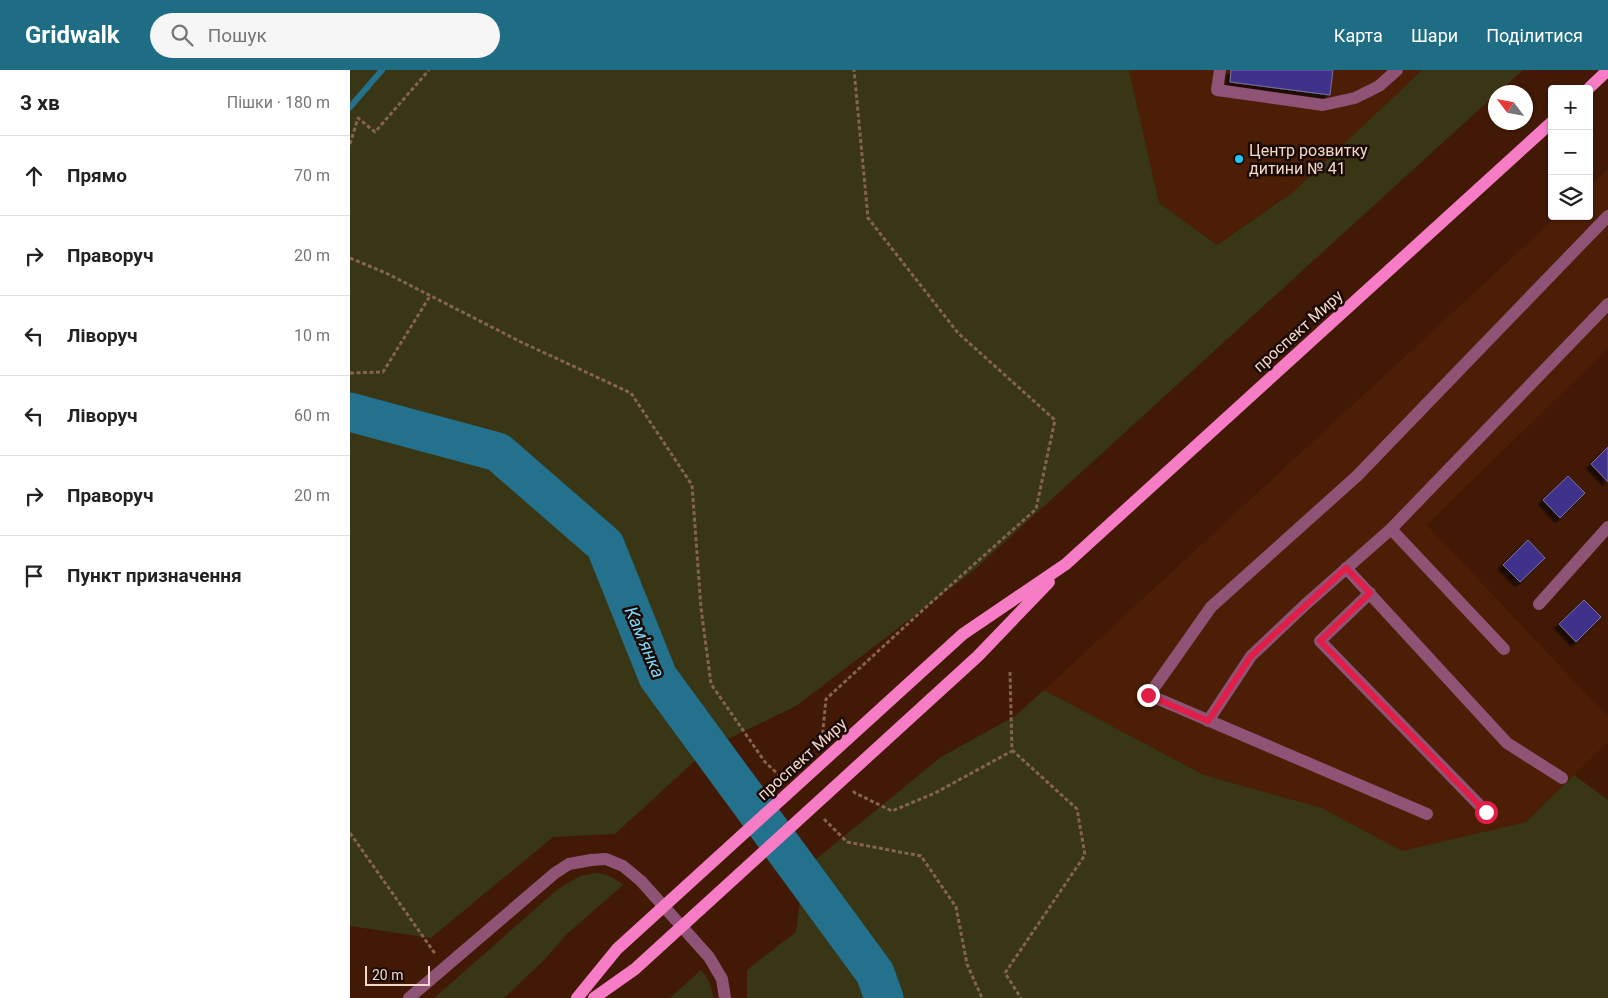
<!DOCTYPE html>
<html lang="uk">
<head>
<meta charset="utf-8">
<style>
  :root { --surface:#fff; --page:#f6f6f6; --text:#222; --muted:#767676; --line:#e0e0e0; --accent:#1f6d84 }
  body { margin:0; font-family:Roboto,sans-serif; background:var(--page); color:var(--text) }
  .controls { position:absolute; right:15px; top:15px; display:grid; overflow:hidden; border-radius:5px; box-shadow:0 1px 4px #0004 }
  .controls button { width:45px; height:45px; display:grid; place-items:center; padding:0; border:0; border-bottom:1px solid var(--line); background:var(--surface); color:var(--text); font:25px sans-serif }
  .compass { position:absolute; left:1138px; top:15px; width:45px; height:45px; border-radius:50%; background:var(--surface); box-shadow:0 1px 4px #0004; rotate:302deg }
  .scale { position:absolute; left:15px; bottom:12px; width:65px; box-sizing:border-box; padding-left:5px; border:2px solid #f2d7cb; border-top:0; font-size:14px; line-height:18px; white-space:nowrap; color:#f2d7cb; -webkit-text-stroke:4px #1b0a04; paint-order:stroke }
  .stop { position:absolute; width:15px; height:15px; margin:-11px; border:4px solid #e11d48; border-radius:50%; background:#fff }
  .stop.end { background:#e11d48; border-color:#fff; box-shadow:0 1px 5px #0008 }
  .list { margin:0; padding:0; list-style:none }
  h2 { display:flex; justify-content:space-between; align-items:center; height:65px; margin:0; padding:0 20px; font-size:21px }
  h2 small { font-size:16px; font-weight:400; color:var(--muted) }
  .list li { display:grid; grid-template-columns:32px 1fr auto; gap:15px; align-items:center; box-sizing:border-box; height:80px; padding:0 20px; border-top:1px solid var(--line) }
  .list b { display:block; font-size:19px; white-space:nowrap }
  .list em { font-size:16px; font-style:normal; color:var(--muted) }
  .icon { flex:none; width:28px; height:28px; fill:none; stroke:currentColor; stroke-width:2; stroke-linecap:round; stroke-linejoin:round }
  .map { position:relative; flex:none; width:1258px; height:928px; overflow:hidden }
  header { display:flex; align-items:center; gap:30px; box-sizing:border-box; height:70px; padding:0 25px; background:var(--accent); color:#fff }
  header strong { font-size:24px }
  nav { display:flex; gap:28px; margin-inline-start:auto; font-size:18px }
  .search { width:350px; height:45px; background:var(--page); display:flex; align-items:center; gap:12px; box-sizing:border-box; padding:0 18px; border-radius:28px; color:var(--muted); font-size:19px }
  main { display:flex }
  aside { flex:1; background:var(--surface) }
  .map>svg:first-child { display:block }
  .built { fill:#4c1e05 }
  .green { fill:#383615 }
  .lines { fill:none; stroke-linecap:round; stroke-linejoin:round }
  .stream { stroke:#23718c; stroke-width:6 }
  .river { stroke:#23718c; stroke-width:39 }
  .building { fill:#40328a; stroke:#7473a0; filter:url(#shadow) }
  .path { stroke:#856251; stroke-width:3; stroke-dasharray:4 2.5; stroke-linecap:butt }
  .minor { stroke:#8e5375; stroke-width:12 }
  .major { stroke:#f67cc5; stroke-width:12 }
  .route { stroke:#e11d48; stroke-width:6 }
  .poi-dot { fill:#1bc9fc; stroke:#1b0a04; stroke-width:2 }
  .labels { text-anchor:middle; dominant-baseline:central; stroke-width:5; stroke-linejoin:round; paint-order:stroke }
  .poi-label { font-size:16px; fill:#f2d7cb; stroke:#1b0a04; text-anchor:start }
  .street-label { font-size:16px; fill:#f2d7cb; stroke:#1b0a04 }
  .water-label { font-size:18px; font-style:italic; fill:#7ad8fc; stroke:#1b0a04 }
</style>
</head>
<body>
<header>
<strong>Gridwalk</strong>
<div class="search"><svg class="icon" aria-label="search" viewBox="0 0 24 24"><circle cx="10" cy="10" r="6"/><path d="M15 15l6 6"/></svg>Пошук</div>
<nav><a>Карта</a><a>Шари</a><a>Поділитися</a></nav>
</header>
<main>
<aside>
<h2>3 хв<small>Пішки · 180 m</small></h2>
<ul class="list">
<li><svg class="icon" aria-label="ahead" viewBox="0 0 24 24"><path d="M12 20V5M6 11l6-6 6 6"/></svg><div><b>Прямо</b></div><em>70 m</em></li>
<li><svg class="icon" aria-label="right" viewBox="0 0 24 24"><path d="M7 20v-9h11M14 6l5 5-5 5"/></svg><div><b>Праворуч</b></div><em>20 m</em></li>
<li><svg class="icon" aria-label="left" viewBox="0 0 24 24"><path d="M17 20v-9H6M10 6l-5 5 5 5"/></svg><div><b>Ліворуч</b></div><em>10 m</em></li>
<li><svg class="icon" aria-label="left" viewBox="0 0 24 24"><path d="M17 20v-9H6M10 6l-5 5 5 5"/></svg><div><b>Ліворуч</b></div><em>60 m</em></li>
<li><svg class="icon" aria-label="right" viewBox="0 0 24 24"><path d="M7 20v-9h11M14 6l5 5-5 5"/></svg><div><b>Праворуч</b></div><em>20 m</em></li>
<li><svg class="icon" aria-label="arrive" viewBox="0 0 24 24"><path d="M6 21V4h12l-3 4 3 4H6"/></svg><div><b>Пункт призначення</b></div></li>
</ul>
</aside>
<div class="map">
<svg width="1258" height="928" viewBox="0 0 1258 928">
  <defs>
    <filter id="shadow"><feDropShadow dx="-4.5" dy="4.5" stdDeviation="1" flood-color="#0009"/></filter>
  </defs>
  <rect width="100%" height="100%" fill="#411905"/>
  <path class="built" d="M 779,0 L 1072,0 L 942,123 L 866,175 L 809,133 Z
    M 1258,99 L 1258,278 L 1077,455 L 1258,647 L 1258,672 L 1176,752 L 1052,782 L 972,738 L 854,705 L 694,620 L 1207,146 L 1239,146 L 1239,117 Z"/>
  <path class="green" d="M 0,0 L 779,0 L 809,133 L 867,175 L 942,123 L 1072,0 L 1173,0 L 1149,22 L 1146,22 L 1145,25 L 623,501 L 446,636 L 359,678 L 265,764 L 203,767 L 81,868 L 0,856 Z
    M 694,620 L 854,705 L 972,738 L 1052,781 L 1176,752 L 1224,705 L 1258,730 L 1258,928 L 397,928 L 397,900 L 446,862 L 454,799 L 591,687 L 665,646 Z
    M 245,803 C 256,803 265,808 273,815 L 217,864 L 194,890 L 154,928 L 84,928 L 208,819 L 230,806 Z
    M 351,900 C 359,909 362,916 363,928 L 320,928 Z"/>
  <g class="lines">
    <path class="stream" d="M 0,37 L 32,0"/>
    <path class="river" d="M 0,342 L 148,382 L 255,475 L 308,607 L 525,903 L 534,928"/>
  </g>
  <path class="building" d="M 881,0 L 983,0 L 980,25 L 880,12 Z
    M 1258,377 L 1258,412 L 1241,394 Z
    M 1218,406 L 1235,423 L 1210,448 L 1193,430 Z
    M 1178,470 L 1195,488 L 1170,512 L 1153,495 Z
    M 1234,530 L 1251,547 L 1226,572 L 1209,554 Z"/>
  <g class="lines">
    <path class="path" d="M 0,74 L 8,48 L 25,62 L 79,0
      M 0,188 L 36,203 L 171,272 L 281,323 L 342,415 L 351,538 L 361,614 L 415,692 L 432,708
      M 0,303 L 33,302 L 80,226
      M 472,670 L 476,629 L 574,539 L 686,439 L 705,350 L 608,263 L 518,148 L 504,0
      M 662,680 L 727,739 L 735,785 L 655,903 L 671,928
      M 503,721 L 505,723 L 542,741 L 585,723 L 662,681 L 660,602
      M 474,749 L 497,772 L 571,786 L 606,837 L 617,894 L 632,928
      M 0,763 L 86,885"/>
    <path class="minor" d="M 870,0 L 867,20 L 973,35 L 1005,28 L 1029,16 L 1047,0
      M 1041,459 L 1154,579
      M 996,498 L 1157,673 L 1212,708
      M 1020,523 L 970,571 L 1136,742
      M 1189,534 L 1258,457
      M 858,651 L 901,586 L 956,534 L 1041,459 L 1258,234
      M 1077,744 L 799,625 L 861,537 L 1007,406 L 1258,146
      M 59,928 L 205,803 L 219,794 L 241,790 L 256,789 L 273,796 L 291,811 L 359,887 L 372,909 L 375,928"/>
    <path class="major" d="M 1238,19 L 1258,0
      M 227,928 L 267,879 L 613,564 L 716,494 L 1202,52
      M 244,928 L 285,899 L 628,586 L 699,512"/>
  </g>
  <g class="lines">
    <path class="route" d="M 798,625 L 858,651 L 901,586 L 996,498 L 1020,523 L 970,571 L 1136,742"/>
  </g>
  <circle class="poi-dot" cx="889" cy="89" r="5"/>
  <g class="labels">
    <g class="poi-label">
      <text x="899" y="80">Центр розвитку<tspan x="899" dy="18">дитини № 41</tspan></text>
    </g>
    <g class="street-label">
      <text transform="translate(948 261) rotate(-42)">проспект Миру</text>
      <text transform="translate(452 689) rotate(-42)">проспект Миру</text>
    </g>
    <g class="water-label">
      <text transform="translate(295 572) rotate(67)">Кам'янка</text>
    </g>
  </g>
</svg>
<div class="controls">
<button>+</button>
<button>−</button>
<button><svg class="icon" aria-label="layers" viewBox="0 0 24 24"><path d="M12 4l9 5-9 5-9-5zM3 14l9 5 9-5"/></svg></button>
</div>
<svg class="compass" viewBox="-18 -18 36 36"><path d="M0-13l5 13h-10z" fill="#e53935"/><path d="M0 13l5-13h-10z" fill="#767676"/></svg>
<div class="scale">20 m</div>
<div class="stop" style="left:1136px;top:742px"></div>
<div class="stop end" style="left:798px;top:625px"></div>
</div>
</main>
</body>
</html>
